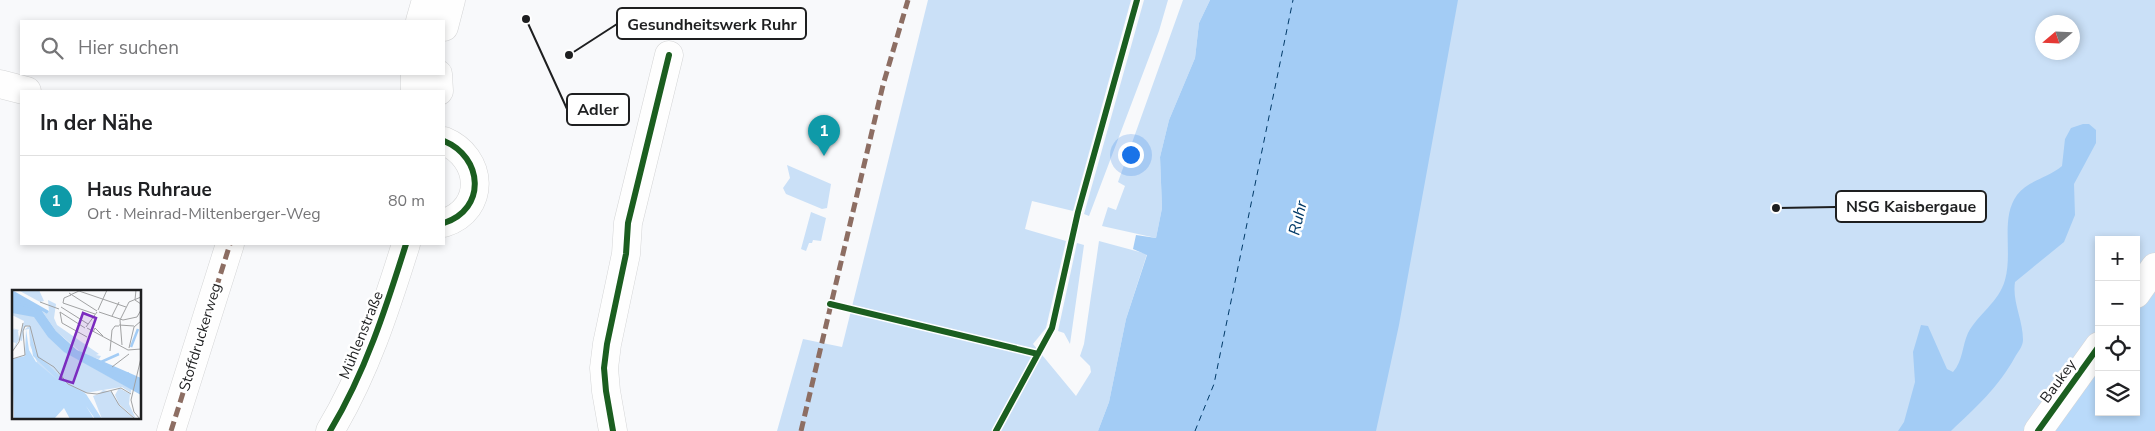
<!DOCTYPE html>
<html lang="de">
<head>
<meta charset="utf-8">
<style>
  :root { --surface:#fff; --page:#f2f2f2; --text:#202124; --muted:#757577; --line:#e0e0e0; --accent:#6a6b6d }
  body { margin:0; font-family:"Nunito Sans",sans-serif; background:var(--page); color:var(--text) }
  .controls { position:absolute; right:15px; bottom:15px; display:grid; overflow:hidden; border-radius:0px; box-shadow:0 2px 8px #0003 }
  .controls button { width:45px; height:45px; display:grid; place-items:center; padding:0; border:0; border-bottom:1px solid var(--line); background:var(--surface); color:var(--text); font:25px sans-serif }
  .compass { position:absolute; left:2035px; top:15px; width:45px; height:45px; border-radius:50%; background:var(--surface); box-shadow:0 2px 8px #0003; rotate:251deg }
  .you { position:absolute; left:1130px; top:154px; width:18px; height:18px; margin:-12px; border:4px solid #fff; border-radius:50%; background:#1a73e8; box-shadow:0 0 0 8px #1a73e833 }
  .badge { display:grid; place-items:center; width:32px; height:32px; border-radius:50%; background:var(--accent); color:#fff; font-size:16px; font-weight:700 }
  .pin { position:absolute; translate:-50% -41px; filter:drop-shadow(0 1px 2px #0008) }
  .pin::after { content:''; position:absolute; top:26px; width:18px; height:15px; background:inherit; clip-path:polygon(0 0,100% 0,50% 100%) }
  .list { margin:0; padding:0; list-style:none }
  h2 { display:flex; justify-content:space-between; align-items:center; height:65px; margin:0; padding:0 20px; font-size:21px }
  h2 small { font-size:16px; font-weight:400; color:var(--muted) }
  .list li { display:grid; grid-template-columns:32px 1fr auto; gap:15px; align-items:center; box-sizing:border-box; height:90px; padding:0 20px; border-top:1px solid var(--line) }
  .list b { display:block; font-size:19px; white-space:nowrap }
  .list p { margin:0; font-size:16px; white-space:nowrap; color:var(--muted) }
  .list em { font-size:16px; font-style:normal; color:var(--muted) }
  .icon { flex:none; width:28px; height:28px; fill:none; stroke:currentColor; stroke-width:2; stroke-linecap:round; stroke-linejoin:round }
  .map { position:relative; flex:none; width:2155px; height:431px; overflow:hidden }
  .search { position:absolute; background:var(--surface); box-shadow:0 2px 8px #0003; left:20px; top:20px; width:425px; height:55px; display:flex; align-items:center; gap:12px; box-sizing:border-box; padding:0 18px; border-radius:0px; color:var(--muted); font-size:19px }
  .panel { position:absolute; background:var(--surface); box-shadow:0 2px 8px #0003; left:20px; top:90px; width:425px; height:155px; border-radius:0px }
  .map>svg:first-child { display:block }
  .green { fill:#cae0f7; fill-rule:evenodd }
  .forest { fill:#b9dafa }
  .water { fill:#a3ccf5 }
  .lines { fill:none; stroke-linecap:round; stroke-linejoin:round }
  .ferry { stroke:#003967; stroke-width:1; stroke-dasharray:6 5; stroke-linecap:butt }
  .minor-casing { stroke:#d4d5d6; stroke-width:29 }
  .secondary-casing { stroke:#d4d5d6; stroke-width:29 }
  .minor { stroke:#fefefe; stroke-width:28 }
  .secondary { stroke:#fefefe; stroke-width:28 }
  .quiet { stroke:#8d6e63; stroke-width:5; stroke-dasharray:10 5; stroke-linecap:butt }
  .cycleway-casing { stroke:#fff; stroke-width:9 }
  .cycleway { stroke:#1b5e20; stroke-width:6 }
  .labels { text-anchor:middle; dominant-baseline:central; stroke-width:5; stroke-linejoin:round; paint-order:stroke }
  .street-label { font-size:15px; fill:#1e1f20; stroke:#fff }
  .water-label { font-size:16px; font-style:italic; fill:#003967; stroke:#fff }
  .inset-river { fill:none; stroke:#a3ccf5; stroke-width:2.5 }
  .inset-road { fill:none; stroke:#a1a2a3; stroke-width:1 }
  .view { fill:#7b2cbf; fill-opacity:0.15; stroke:#7b2cbf; stroke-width:2.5 }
  .inset-edge { fill:none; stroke:#1e1f20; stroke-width:2.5 }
  .leader { fill:none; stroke:#1e1f20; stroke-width:2 }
  .callout-dot { fill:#1e1f20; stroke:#fff; stroke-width:2 }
  .callout { fill:#fff; stroke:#1e1f20; stroke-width:2 }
  .callout-label { font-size:16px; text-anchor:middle; font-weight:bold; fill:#1e1f20 }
</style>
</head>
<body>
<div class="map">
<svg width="2155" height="431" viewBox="0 0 2155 431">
  <rect width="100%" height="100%" fill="#f8f9fb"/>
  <path class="green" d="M 928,0 L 1131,0 L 1073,211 L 1032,201 L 1025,229 L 1066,241 L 1046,328 L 1033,344 L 1076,396 L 1091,372 L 1090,366 L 1080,356 L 1084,344 L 1099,241 L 1147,254 L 1126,319 L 1109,402 L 1098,431 L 777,431 L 803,339 L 842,347 Z
    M 1144,0 L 1168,0 L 1159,31 L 1089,216 L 1084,214 Z
    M 1183,0 L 1210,0 L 1199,23 L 1195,58 L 1169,120 L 1160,157 L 1162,208 L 1156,238 L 1102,226 L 1108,207 L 1116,210 L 1125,186 L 1118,182 Z
    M 1433,0 L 2155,0 L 2155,431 L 1356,431 ZM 2042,22 L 2072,22 L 2072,52 L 2042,52 ZM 2099,240 L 2136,240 L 2136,412 L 2099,412 Z
    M 787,165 L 831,184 L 827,208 L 822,209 L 786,194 L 783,188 L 790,178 Z
    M 811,212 L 826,218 L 821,241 L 813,240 L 812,243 L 809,243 L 806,251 L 801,249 Z
    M 1077,243 L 1084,245 L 1070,344 L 1064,333 L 1058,331 Z"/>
  <path class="forest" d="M 2155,289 L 2155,431 L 2051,431 L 2099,366 L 2099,412 L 2136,412 L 2136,314 Z"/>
  <path class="water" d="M 1210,0 L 1458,0 L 1399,325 L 1376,431 L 1098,431 L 1109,402 L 1126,319 L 1147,255 L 1133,249 L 1136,235 L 1156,238 L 1162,208 L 1160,157 L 1169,120 L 1195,58 L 1199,23 Z
    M 2083,124 L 2089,124 L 2096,130 L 2096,143 L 2074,184 L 2075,215 L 2064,242 L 2015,282 C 2012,302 2023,320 2023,340 C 2023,346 2018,352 2015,357 C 1998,388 1976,407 1951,431 L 1898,431 L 1904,422 L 1915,382 L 1913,352 L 1921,325 L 1928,326 L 1947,369 L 1953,372 C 1963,361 1962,346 1968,333 C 1978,314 1999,302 2005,280 C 2013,252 2000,218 2017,195 C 2029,180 2048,178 2062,166 L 2065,139 L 2071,128 Z"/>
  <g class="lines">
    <path class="ferry" d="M 1195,431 L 1214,384 L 1293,0"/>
    <g class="minor-casing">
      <path id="minor" d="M 2136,294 L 2155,267
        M 171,431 L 230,244
        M 330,431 C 365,373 386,308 406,244
        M 613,431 L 606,391 L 604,368 L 607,344 L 626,254 L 628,223 L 669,55
        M 2038,431 L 2099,346"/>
    </g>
    <g class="secondary-casing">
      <path id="secondary" d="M 420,21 L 426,0
        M 444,27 L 451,0
        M 415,74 L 415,91
        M 438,74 L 439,91
        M 0,84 L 27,91
        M 444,141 C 483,157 487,209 444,223"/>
    </g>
    <use href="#minor" class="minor"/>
    <use href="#secondary" class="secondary"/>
    <path class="quiet" d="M 171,431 L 230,244
      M 801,431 L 883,85 L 908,0"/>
    <g class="cycleway-casing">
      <path id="cycleway" d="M 444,141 C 483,157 487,209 444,223
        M 830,304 L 1038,354
        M 330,431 C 365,373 386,308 406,244
        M 613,431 L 606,391 L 604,368 L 607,344 L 626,254 L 628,223 L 669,55
        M 996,431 L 1052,328 L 1078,212 L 1137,0
        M 2038,431 L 2099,346"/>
    </g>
    <use href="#cycleway" class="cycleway"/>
  </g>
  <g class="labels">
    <g class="street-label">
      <text transform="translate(361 335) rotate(-68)">Mühlenstraße</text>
      <text transform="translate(200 337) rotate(-73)">Stoffdruckerweg</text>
      <text transform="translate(2058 381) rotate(-54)">Baukey</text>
    </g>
    <g class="water-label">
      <text transform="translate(1298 218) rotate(-77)">Ruhr</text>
    </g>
  </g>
  <g transform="translate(12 290)">
    <rect width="129" height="129" fill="#f8f9fb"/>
    <path d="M 6,0 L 27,0 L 32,11 L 28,12 ZM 36,10 L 44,14 L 42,28 L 45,35 L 87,64 L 84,65 L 89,66 L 87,69 L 72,65 L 44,41 L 30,21 L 35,24 L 37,21 ZM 0,19 L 22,24 L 53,62 L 119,99 L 119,103 L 110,97 L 91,100 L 100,102 L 107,115 L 122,129 L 90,129 L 81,106 L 87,104 L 91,100 L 68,104 L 54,114 L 27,81 L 17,77 L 17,74 L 25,72 L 18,55 L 17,39 L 12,40 L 18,35 L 12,37 L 10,51 L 7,50 L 0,62 L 4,53 L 0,52 L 0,39 L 5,40 L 0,38 L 7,40 L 9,34 L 7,40 L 6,41 L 7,49 L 12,31 L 0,25 ZM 107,98 L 118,104 L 117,114 L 124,129 L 107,114 L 103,105 Z" fill="#cae0f7"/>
    <path d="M 14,39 L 17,60 L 24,72 L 47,91 L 21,66 L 17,39 L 24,63 L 55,93 L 74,104 L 90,129 L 83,129 L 74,116 L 82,129 L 58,129 L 52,118 L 42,129 L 2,129 L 0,69 L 13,66 Z" fill="#b9dafa"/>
    <path d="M 0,0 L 37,21 L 35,24 L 30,21 L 44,41 L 65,60 L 129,88 L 129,105 L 52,62 L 36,47 L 22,27 L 0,23 Z" fill="#a3ccf5"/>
    <path class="inset-river" d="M 0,12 L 21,18 L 42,45 L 59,60 L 113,86 L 117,83M 119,57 L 126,39M 89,72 L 107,64"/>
    <path class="inset-road" d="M 124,0 L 123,10 L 129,14M 57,3 L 85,21M 58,5 L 67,1 L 114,17M 59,5 L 52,8 L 51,13 L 83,24M 28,12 L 47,19M 49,17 L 76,34M 86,20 L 95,0M 48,22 L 50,33 L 75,47M 48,22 L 73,38M 87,22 L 111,30 L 125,27 L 129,20M 100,26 L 107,12M 107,35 L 122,36M 74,37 L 85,22M 75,38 L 116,60 L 129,59M 81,42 L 83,38 L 91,46M 110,55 L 108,30 L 117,12 L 129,7M 117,58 L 122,37 L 129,31M 98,61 L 100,40 L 103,36 L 107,36M 0,62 L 7,52 L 11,33M 0,69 L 13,65 L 11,41 L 13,36 L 18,36 L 26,67 L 42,77 L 56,94 L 75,103 L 85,104 L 109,98 L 119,104M 100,77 L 117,64M 99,101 L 107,115 L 123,129M 128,129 L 122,122 L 119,110 L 129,68"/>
    <path class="view" d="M 71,23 L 84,28 L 61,93 L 48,89 Z"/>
    <rect width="129" height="129" class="inset-edge"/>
  </g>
  <path class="leader" d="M569 55L617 24M526 19L567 109M1776 208L1836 207"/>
  <g class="callout-dot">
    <circle cx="569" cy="55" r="5"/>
    <circle cx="526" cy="19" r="5"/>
    <circle cx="1776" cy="208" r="5"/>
  </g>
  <g class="callout">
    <rect x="617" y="8" width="189" height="31" rx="5"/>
    <rect x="567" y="94" width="62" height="31" rx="5"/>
    <rect x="1836" y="191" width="150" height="31" rx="5"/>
  </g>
  <g class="callout-label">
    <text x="712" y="30">Gesundheitswerk Ruhr</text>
    <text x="598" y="115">Adler</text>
    <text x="1911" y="212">NSG Kaisbergaue</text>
  </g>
</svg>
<div class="controls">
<button>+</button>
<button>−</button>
<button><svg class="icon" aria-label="locate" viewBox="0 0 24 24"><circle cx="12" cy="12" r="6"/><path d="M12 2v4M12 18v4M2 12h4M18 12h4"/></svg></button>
<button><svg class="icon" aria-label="layers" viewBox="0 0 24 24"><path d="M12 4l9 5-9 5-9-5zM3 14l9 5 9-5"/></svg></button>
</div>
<svg class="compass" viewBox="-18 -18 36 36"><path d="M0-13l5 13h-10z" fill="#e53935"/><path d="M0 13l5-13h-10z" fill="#757577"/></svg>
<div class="you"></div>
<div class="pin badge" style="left:824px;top:156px;background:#0f9aa8">1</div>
<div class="search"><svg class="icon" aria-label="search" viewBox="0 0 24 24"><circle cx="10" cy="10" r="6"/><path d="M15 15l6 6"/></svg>Hier suchen</div>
<section class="panel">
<h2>In der Nähe<small></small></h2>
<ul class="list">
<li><span class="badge" style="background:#0f9aa8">1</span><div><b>Haus Ruhraue</b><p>Ort · Meinrad-Miltenberger-Weg</p></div><em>80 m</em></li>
</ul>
</section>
</div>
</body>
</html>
